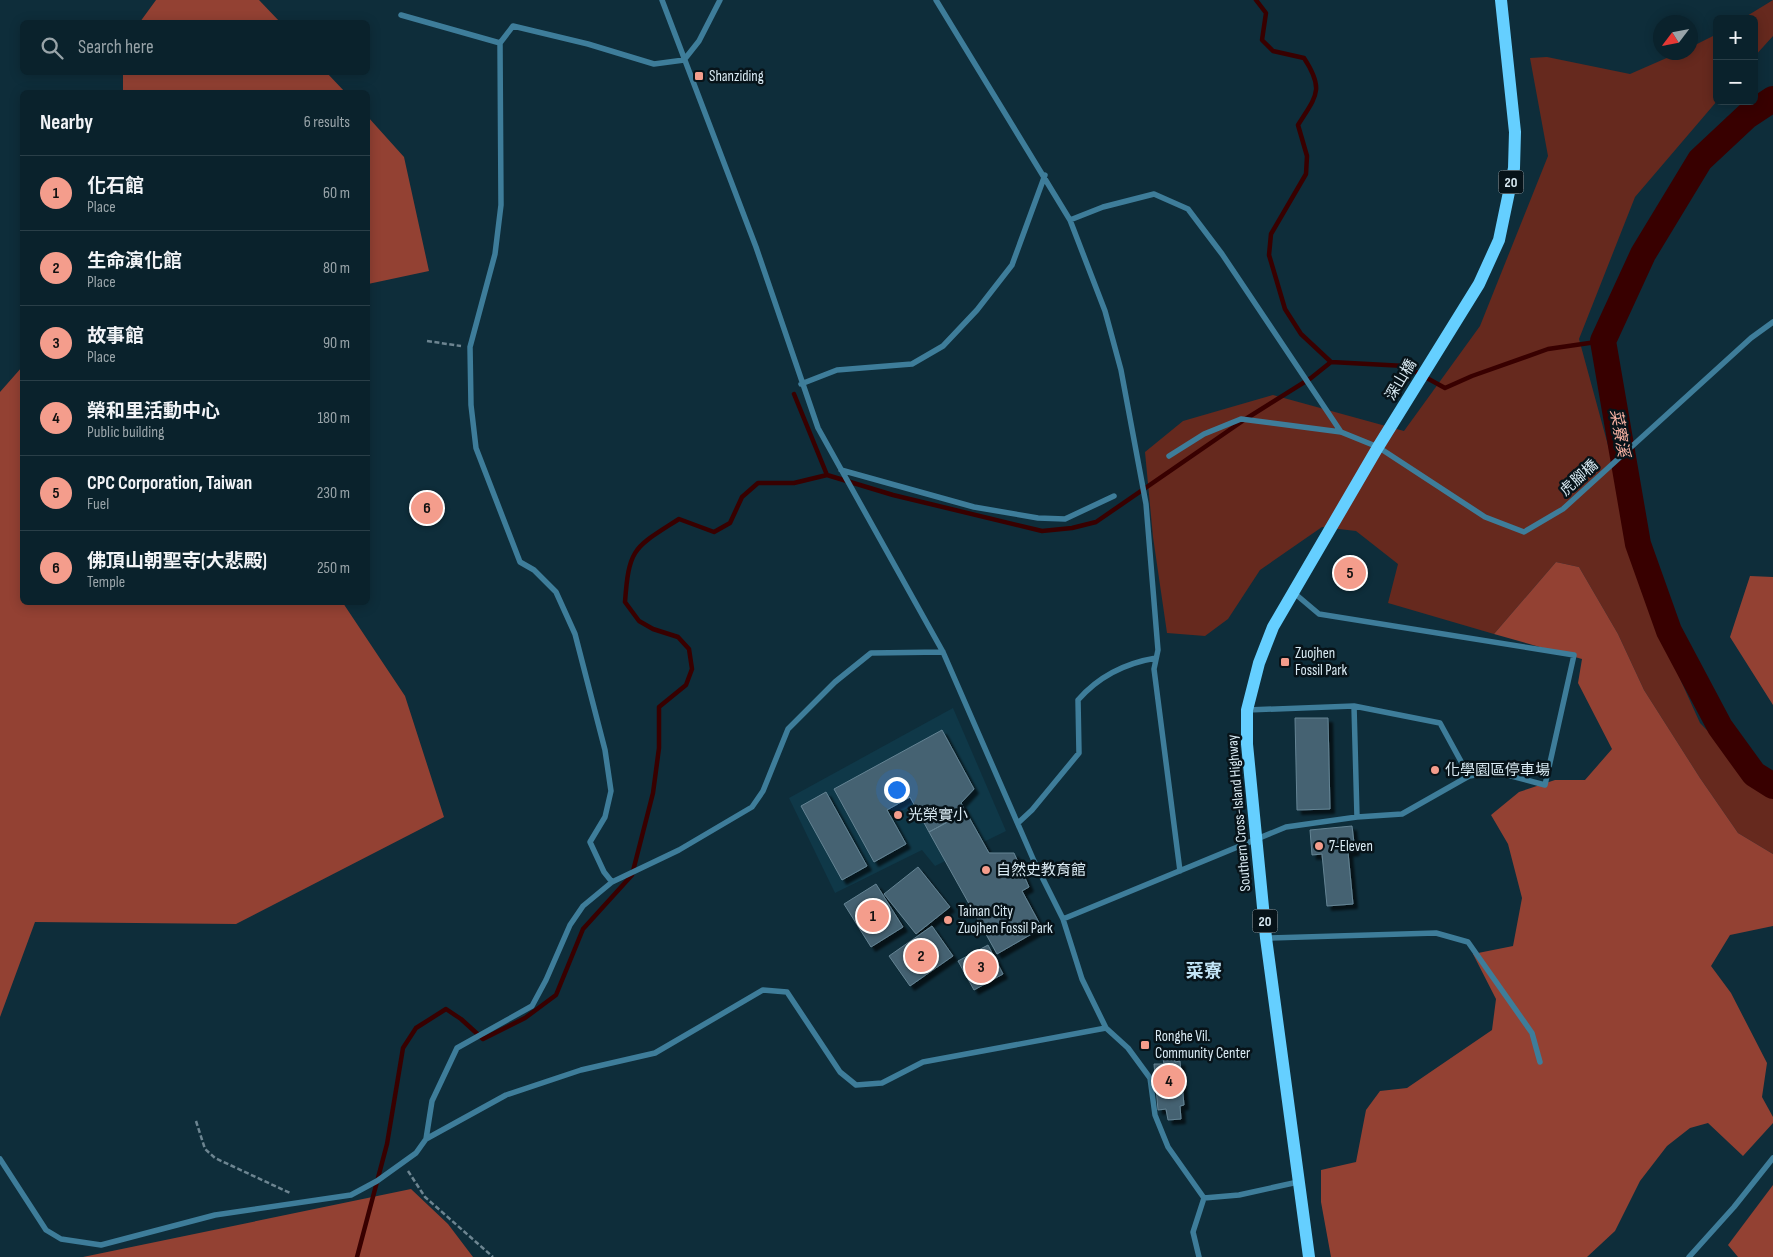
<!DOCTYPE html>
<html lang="en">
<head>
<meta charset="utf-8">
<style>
  :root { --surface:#0a222c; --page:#132a34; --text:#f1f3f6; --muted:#99a4a9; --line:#2a3f48; --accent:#f49d8c }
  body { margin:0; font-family:"Sofia Sans Condensed","Noto Sans TC",sans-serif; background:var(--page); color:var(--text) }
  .controls { position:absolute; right:15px; top:15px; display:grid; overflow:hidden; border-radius:8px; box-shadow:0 2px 12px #0003 }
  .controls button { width:45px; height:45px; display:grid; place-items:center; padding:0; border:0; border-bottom:1px solid var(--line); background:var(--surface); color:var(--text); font:25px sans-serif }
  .compass { position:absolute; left:1653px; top:15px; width:45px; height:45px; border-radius:50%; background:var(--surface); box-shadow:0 2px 12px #0003; rotate:238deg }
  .you { position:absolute; left:896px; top:789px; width:18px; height:18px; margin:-12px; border:4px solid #fff; border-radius:50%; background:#1a73e8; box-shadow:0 0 0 8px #1a73e833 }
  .badge { display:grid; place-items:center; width:32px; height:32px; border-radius:50%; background:var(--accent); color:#111; font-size:16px; font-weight:700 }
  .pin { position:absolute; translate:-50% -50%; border:2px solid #fff; box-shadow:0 1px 5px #0006 }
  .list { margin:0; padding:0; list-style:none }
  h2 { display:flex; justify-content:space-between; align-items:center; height:65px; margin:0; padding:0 20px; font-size:21px }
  h2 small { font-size:16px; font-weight:400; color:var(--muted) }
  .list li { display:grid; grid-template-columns:32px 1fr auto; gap:15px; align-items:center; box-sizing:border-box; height:75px; padding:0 20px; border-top:1px solid var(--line) }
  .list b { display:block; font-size:19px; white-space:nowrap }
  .list p { margin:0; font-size:16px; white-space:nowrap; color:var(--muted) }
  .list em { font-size:16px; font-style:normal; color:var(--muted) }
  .icon { flex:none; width:28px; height:28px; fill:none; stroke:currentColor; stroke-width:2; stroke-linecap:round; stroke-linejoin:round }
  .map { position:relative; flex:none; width:1773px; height:1257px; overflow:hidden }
  .search { position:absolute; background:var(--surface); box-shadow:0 2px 12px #0003; left:20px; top:20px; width:350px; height:55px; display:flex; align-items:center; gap:12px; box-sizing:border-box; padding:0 18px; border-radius:8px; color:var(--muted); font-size:19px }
  .panel { position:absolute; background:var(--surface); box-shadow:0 2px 12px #0003; left:20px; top:90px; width:350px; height:515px; border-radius:8px }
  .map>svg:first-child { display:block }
  .built { fill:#0f3848 }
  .green { fill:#66291e }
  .forest { fill:#934133 }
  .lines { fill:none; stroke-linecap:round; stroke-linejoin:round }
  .stream { stroke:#380000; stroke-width:4.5 }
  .river { stroke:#380000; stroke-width:26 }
  .building { fill:#446272; stroke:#658494; filter:url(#shadow) }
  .path { stroke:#6d8591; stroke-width:2.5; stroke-dasharray:5 2.5; stroke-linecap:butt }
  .lane { stroke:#3e7d9a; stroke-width:5.5 }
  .primary { stroke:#65cfff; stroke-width:12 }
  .poi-dot { fill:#f49d8c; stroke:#071319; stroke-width:2 }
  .labels { text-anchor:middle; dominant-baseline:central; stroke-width:5; stroke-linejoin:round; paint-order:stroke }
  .shield { fill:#071319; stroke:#9aaab2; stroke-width:1 }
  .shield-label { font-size:14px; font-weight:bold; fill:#d9eaf3 }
  .poi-label { font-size:15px; fill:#d9eaf3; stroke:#071319; text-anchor:start }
  .street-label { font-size:15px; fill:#d9eaf3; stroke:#071319 }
  .water-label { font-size:16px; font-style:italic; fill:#fbb4a5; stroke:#071319 }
  .quarter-label { font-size:18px; font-weight:bold; fill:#c3e5f7; stroke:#071319 }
</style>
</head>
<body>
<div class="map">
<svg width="1773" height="1257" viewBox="0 0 1773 1257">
  <defs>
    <filter id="shadow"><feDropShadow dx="4.5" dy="4.5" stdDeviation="1" flood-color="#0009"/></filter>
  </defs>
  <rect width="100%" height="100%" fill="#0e2d3a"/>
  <path class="built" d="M 953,708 L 1006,831 L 935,866 L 922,850 L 835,893 L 789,798 Z"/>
  <path class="green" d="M 1773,0 L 1773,36 L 1754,57 L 1754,19 L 1742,19 Z
    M 1717,34 L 1717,101 L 1635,197 L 1579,339 L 1618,482 L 1637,575 L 1681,681 L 1700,723 L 1773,798 L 1773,854 L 1738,833 L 1700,778 L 1644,690 L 1618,634 L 1579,567 L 1556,562 L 1494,634 L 1388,603 L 1398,564 L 1356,531 L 1322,527 L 1260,570 L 1228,619 L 1205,636 L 1167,633 L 1153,537 L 1145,452 L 1183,421 L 1273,395 L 1404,431 L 1480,326 L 1548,156 L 1530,58 L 1547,57 L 1630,74 L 1678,53 L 1690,52 L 1691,47 Z"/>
  <path class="forest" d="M 156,0 L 259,0 L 280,22 L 140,22 Z
    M 123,73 L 327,73 L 345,92 L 123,92 Z
    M 368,117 L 404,157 L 429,271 L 368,284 Z
    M 22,367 L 22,602 L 343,603 L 405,696 L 444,817 L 236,924 L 35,922 L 0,1017 L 0,392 Z
    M 1556,562 L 1579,567 L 1618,634 L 1644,690 L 1700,778 L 1738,833 L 1773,854 L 1773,926 L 1730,935 L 1711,966 L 1731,993 L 1767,1063 L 1762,1097 L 1773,1117 L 1773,1123 L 1743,1156 L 1708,1123 L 1690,1128 L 1667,1146 L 1640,1181 L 1615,1231 L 1587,1257 L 1331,1257 L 1321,1202 L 1321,1170 L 1356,1162 L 1366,1110 L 1380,1091 L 1407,1088 L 1492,1030 L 1496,999 L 1473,954 L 1513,946 L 1522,898 L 1508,844 L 1491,815 L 1519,792 L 1555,780 L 1585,780 L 1612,749 L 1578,683 L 1582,659 L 1494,634 Z
    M 1750,576 L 1773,577 L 1773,705 L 1730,637 Z
    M 1773,1185 L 1773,1257 L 1738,1257 L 1728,1245 Z
    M 411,1189 L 448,1224 L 473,1257 L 83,1257 Z"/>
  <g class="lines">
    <path class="stream" d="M 1256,0 L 1266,13 L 1262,40 L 1273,51 L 1304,58 C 1325,90 1316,96 1298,125 L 1307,156 L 1306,174 L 1271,234 L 1269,255 L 1285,309 L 1301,334 L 1331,362
      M 794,394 L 827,475
      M 357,1257 L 387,1144 L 403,1048 L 416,1028 L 446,1009 L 461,1019 L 483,1039 L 525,1018 L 556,995 L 583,929 L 632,875 L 653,793 L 659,748 L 659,707 L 686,685 L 692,669 L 689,649 L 678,637 L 653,629 L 639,621 L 625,602 C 629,547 634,548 679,519 L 714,532 L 730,523 L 742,497 L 758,483 L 794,483 L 827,475 L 893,495 L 1042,531 L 1072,528 L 1096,522 L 1244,420 L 1311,378 L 1331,362 L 1405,366 L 1445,388 L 1472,376 L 1548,349 L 1603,341"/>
    <path class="river" d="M 1773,99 L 1747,116 L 1700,160 L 1643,254 L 1603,341 L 1638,544 L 1669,631 L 1720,727 L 1754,774 L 1773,786"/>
  </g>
  <path class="building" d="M 1295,718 L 1328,718 L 1330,809 L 1297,810 Z
    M 942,730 L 974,789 L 961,803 L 966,812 L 929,832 L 910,797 L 887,810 L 906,844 L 874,862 L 834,789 Z
    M 826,792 L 867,866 L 842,880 L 801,806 Z
    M 966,812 L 989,853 L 1014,853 L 1029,887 L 1022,891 L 1042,928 L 997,954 L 929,832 Z
    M 1352,826 L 1355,851 L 1348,852 L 1353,904 L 1327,906 L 1322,854 L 1312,855 L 1310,830 Z
    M 918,867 L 950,907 L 916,934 L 884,894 Z
    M 876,884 L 903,927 L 871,947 L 844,904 Z
    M 932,926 L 953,956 L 910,986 L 889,956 Z
    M 988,945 L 1003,974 L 974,990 L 958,961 Z
    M 1174,1056 L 1175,1062 L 1180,1061 L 1184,1105 L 1180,1106 L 1181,1119 L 1168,1120 L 1166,1109 L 1158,1110 L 1154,1064 L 1164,1064 L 1163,1058 Z"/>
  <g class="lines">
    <path class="path" d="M 427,341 L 461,346
      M 196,1121 L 205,1149 L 215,1158 L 290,1193
      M 408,1171 L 425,1197 L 493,1257"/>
    <path class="lane" d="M 662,0 L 756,247 L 818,428 L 943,652 L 1034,861 L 1063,919 L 1082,979 L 1106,1028 L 1128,1048 L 1150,1078 L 1155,1115 L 1168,1147 L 1204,1198 L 1239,1195 L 1298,1182
      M 936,0 L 1070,220 L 1105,311 L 1121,370 L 1146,504 L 1158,650 L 1154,669 L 1180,871
      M 401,15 L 500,43
      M 1070,220 L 1103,207 L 1154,194 L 1188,209 L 1222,254 L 1341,432
      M 801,384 L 837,370 L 912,364 L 943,346 L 977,310 L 1012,265 L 1045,175
      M 1169,456 L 1204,434 L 1241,419 L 1341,432 L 1378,447 L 1485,517 L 1524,532 L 1563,509 L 1751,338 L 1773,322
      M 841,470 L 974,507 L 1038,518 L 1065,519 L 1114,496
      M 1354,706 L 1357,817
      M 1247,710 L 1354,706 L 1440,723 L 1469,776
      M 1018,823 L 1032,810 L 1079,753 L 1078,700 C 1099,676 1126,663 1156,658
      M 612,882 L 604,872 L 590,842 L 605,817 L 611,791 L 605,750 L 575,634 L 556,592 L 534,570 L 520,562 L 476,448 L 471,405 L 470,347 L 495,254 L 501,205 L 500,43 L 513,26 L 588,44 L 654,64 L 684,60 L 699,41 L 720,0
      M 1063,919 L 1286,827 L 1357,817 L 1402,814 L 1469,776 L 1496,772 L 1545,785 L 1574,655 L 1319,614 L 1293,592
      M 1266,938 L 1436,933 L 1468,942 L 1532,1033 L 1540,1062
      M 426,1139 L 506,1095 L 581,1070 L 655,1053 L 763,990 L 787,992 L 840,1072 L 856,1085 L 882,1083 L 923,1062 L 1106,1028
      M 0,1159 L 46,1230 L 61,1239 L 101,1245 L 215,1215 L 351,1195 L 377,1181 L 416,1153 L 426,1139 L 432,1101 L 457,1048 L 532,1006 L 546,980 L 570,925 L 583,906 L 612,882 L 679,850 L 752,807 L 763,791 L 788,729 L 835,682 L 871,653 L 943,652
      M 1199,1257 L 1193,1232 L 1204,1198
      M 1689,1257 L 1734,1207 L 1773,1158"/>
    <path class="primary" d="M 1309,1257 L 1266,938 L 1247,744 L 1247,710 L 1259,663 L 1273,627 L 1378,447 L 1479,284 L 1499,240 L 1514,168 L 1515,132 L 1501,0"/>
  </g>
  <g class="poi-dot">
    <rect x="694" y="71" width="10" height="10" rx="2.5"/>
    <rect x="1280" y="657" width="10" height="10" rx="2.5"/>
    <circle cx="1435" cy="770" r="5"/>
    <circle cx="898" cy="815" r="5"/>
    <circle cx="1319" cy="846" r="5"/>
    <circle cx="986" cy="870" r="5"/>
    <circle cx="948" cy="920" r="5"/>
    <rect x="1140" y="1040" width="10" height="10" rx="2.5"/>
  </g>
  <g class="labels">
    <g class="shield">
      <rect x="1498.5" y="170.5" width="25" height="23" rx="4"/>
      <rect x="1252.5" y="909.5" width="25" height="23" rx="4"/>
    </g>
    <g class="shield-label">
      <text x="1511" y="182">20</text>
      <text x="1265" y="921">20</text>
    </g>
    <g class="poi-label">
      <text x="709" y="76">Shanziding</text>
      <text x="1295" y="653">Zuojhen<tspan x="1295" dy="17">Fossil Park</tspan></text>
      <text x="1445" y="770">化學園區停車場</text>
      <text x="908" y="815">光榮實小</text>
      <text x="1329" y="846">7-Eleven</text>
      <text x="996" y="870">自然史教育館</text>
      <text x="958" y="911">Tainan City<tspan x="958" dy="17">Zuojhen Fossil Park</tspan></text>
      <text x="1155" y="1036">Ronghe Vil.<tspan x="1155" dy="17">Community Center</tspan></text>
    </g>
    <g class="street-label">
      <text transform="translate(1401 380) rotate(-59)">深山橋</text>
      <text transform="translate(1579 478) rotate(-42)">虎腳橋</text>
      <text transform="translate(1239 813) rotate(-95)">Southern Cross-Island Highway</text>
    </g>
    <g class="water-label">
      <text transform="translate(1619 433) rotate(80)">菜竂溪</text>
    </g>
    <g class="quarter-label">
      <text x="1204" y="971">菜寮</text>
    </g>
  </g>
</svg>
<div class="controls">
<button>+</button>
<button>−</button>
</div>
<svg class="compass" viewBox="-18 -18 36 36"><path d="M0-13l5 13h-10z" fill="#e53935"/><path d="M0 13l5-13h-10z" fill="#99a4a9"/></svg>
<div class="you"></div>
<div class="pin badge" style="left:873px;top:916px">1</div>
<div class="pin badge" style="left:921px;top:956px">2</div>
<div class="pin badge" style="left:981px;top:967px">3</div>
<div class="pin badge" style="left:1169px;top:1081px">4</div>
<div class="pin badge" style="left:1350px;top:573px">5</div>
<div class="pin badge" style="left:427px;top:508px">6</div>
<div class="search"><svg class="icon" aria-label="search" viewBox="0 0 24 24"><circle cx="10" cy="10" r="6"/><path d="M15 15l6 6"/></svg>Search here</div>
<section class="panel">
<h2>Nearby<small>6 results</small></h2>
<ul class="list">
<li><span class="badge">1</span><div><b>化石館</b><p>Place</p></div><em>60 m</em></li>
<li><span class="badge">2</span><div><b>生命演化館</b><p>Place</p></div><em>80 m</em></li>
<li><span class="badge">3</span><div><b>故事館</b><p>Place</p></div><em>90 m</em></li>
<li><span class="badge">4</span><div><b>榮和里活動中心</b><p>Public building</p></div><em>180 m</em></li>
<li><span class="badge">5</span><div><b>CPC Corporation, Taiwan</b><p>Fuel</p></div><em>230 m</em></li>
<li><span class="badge">6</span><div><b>佛頂山朝聖寺(大悲殿)</b><p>Temple</p></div><em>250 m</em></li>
</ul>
</section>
</div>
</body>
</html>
